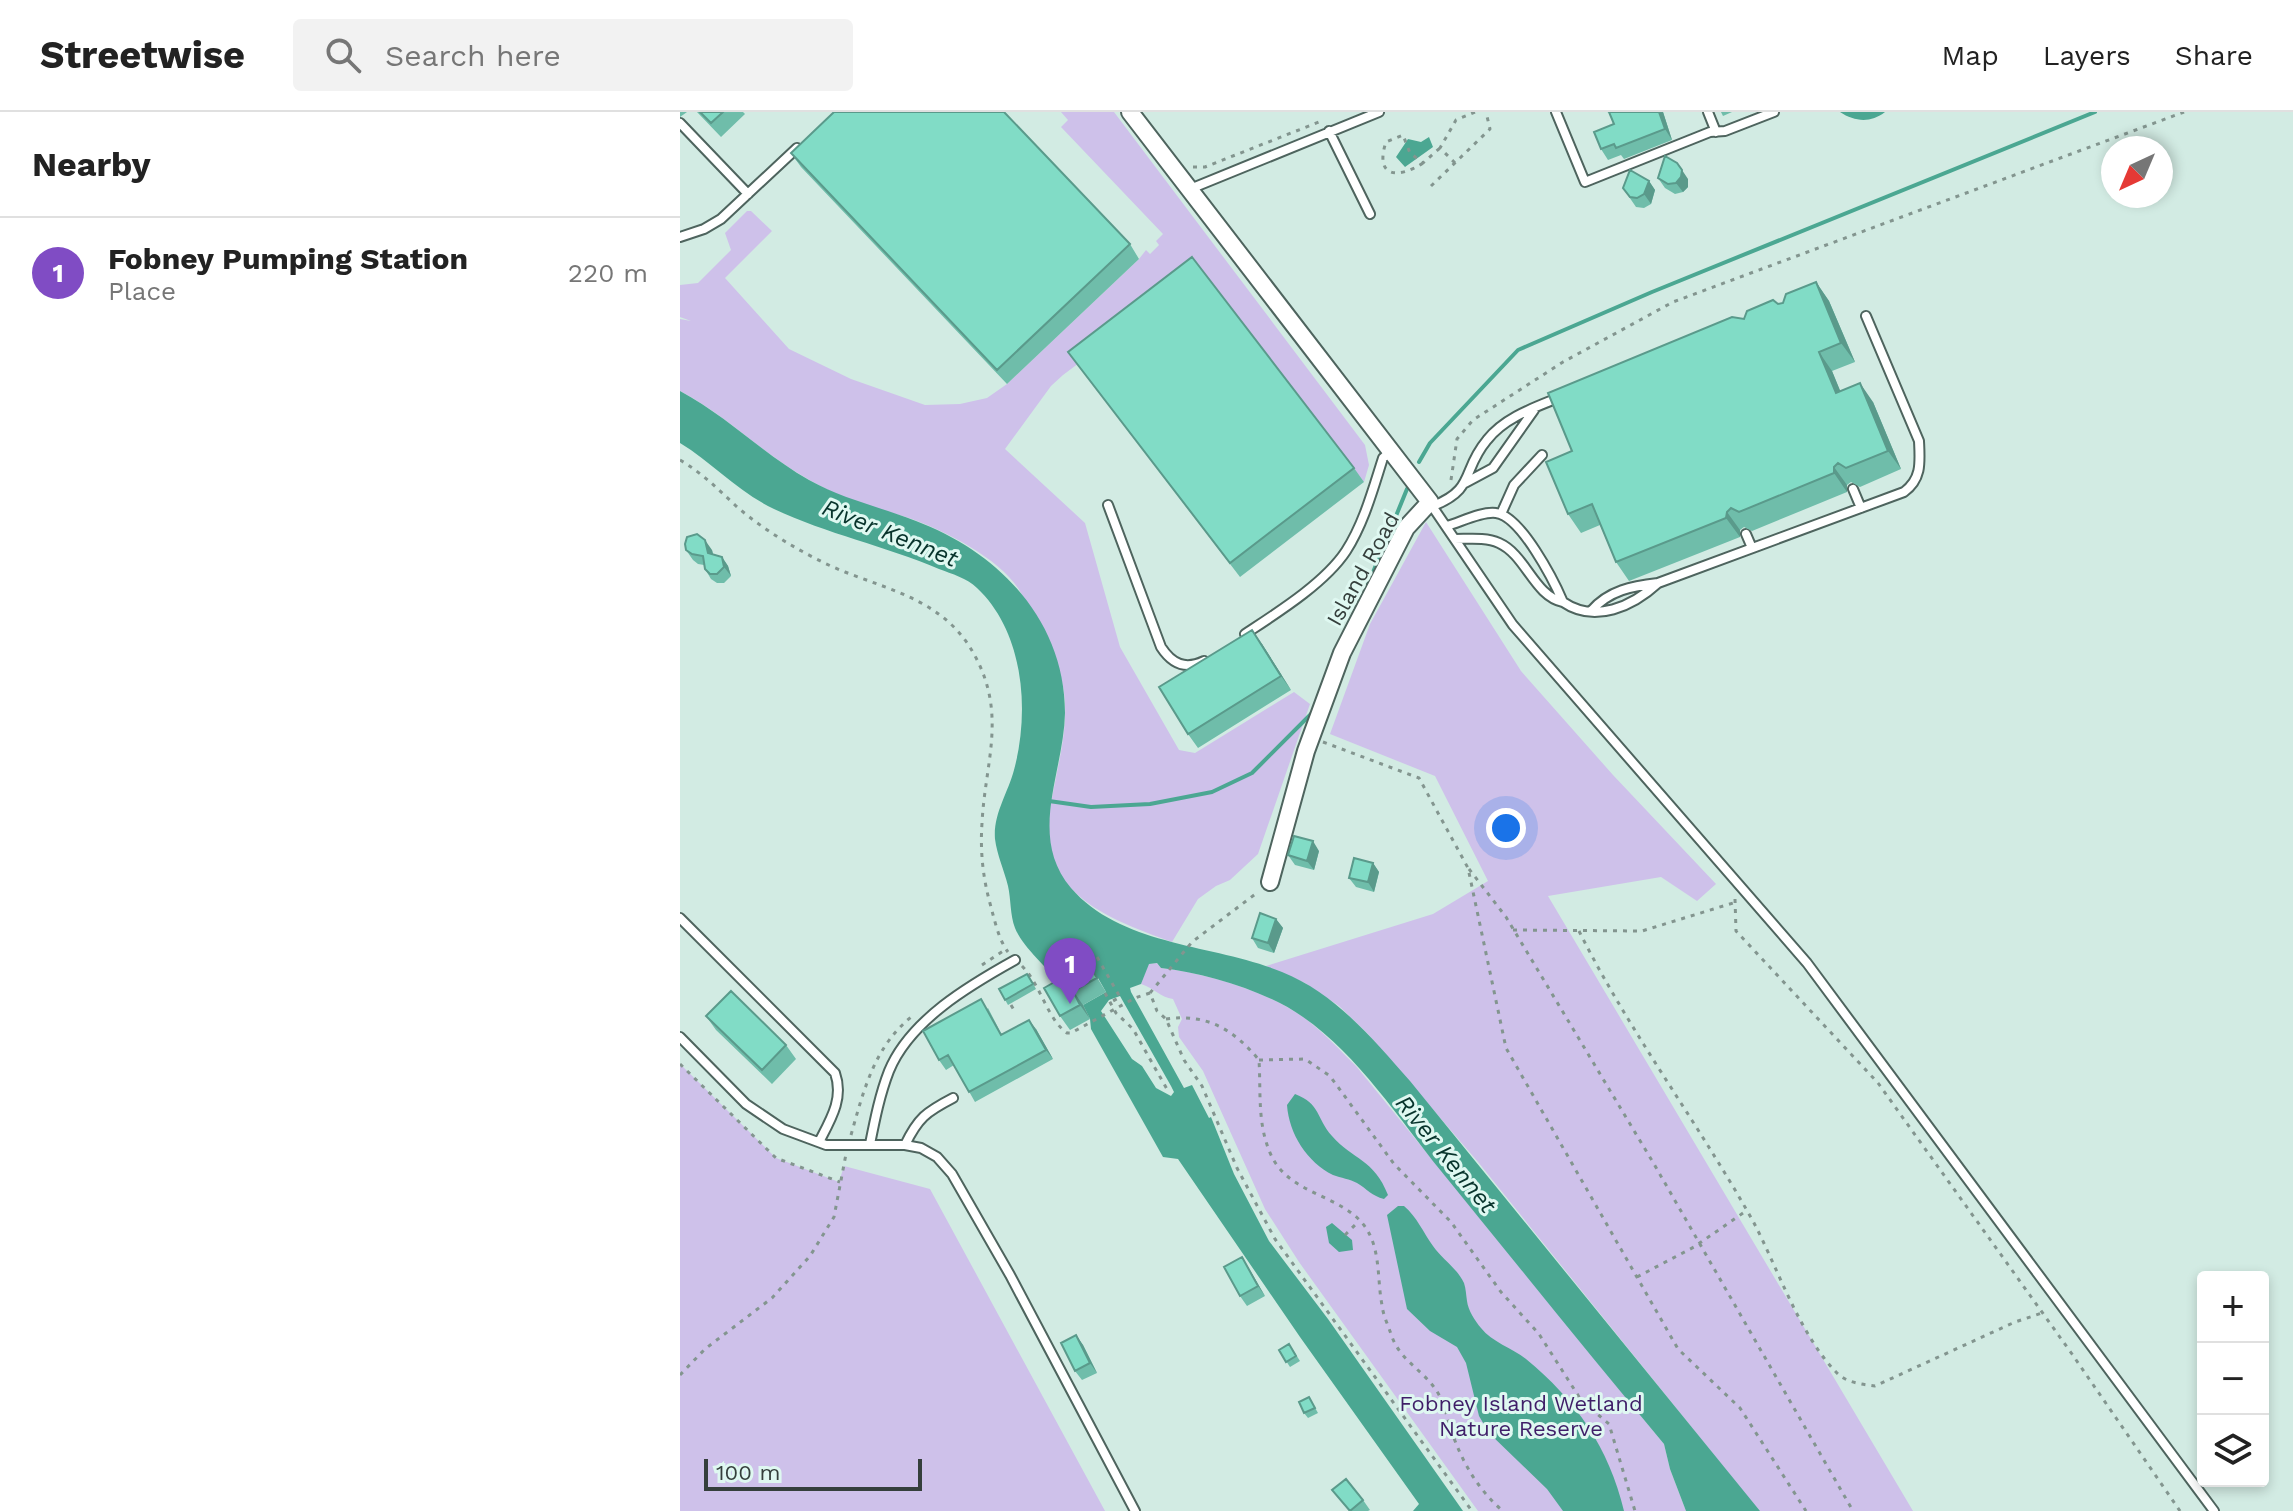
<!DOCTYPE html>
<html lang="en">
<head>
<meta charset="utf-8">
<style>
  :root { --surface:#fff; --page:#f2f2f2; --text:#222; --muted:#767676; --line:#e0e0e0; --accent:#804cc4 }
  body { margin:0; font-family:"Work Sans",sans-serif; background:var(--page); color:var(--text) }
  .controls { position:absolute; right:24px; bottom:24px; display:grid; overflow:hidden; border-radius:8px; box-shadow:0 4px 12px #0003 }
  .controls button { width:72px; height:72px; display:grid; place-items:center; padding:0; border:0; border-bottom:2px solid var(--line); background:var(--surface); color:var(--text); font:40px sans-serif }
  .compass { position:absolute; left:1421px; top:24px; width:72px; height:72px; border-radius:50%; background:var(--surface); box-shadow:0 4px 12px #0003; rotate:224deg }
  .scale { position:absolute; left:24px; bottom:20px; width:218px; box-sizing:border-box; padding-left:8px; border:4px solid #353f3c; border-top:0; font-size:22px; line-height:28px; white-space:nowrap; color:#353f3c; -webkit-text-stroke:6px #dff8f1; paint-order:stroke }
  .you { position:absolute; left:826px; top:716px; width:28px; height:28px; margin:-20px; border:6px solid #fff; border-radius:50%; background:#1a73e8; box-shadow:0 0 0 12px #1a73e833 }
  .badge { display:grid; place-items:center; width:52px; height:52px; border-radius:50%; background:var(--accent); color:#fff; font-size:26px; font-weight:700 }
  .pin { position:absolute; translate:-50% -66px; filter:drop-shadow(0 2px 4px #0008) }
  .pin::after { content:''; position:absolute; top:42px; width:28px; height:24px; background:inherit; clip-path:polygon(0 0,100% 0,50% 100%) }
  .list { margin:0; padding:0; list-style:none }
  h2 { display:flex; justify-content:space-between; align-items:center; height:104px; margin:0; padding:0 32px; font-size:34px }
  h2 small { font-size:26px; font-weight:400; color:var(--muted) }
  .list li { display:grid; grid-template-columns:52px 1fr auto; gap:24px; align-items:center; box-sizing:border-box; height:112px; padding:0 32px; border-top:2px solid var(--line) }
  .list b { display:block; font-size:30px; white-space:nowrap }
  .list p { margin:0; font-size:26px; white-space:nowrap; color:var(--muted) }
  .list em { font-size:26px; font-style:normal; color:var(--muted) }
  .icon { flex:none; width:44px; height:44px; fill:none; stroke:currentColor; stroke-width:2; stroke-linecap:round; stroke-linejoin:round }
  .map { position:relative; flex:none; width:1613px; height:1399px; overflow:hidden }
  header { display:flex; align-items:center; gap:48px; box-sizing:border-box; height:112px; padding:0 40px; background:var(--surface); border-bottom:2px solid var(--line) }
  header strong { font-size:38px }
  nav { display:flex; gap:44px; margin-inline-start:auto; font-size:28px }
  .search { width:560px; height:72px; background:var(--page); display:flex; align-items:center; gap:20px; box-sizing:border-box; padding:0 28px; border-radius:8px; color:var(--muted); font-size:30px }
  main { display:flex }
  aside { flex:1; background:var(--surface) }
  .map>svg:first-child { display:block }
  .green { fill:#cec1ea }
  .water { fill:#4ba792; fill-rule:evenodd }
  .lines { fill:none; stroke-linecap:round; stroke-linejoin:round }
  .stream { stroke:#4ba792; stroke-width:4 }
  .lane-casing { stroke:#4e645e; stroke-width:12 }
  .street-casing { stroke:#4e645e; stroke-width:20 }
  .path { stroke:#83958f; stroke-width:3; stroke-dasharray:4 6; stroke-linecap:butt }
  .lane { stroke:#fff; stroke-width:8 }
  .street { stroke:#fff; stroke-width:16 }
  .wall { fill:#6fbdaa }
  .shaded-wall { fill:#5a9a8b }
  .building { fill:#81dcc6; stroke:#5a9a8b; stroke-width:2 }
  .labels { text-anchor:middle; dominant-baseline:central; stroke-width:6; stroke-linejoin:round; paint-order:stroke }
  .street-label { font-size:22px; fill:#353f3c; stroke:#dff8f1 }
  .park-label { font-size:22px; fill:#3f1e68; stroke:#dff8f1 }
  .water-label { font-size:24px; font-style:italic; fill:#08342c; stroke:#dff8f1 }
</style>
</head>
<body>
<header>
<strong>Streetwise</strong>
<div class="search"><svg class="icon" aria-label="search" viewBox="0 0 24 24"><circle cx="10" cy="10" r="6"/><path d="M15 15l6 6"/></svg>Search here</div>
<nav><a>Map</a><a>Layers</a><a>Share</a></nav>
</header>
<main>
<aside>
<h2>Nearby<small></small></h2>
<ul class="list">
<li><span class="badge">1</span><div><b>Fobney Pumping Station</b><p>Place</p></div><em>220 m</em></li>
</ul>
</aside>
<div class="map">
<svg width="1613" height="1399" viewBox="0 0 1613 1399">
  <rect width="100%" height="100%" fill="#d2ebe3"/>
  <path class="green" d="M 381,0 L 434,0 L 685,333 L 689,353 L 684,370 L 522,159 L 383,263 L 371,274 L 325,337 L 405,411 L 440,535 L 499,638 L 515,641 L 614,580 L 630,592 L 578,742 L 550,768 L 536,774 L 518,787 L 492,830 C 443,812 373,789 369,726 C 367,705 373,682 377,660 C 383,632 389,598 382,570 C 380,559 372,547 367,537 C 357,517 350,494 338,476 C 318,446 265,419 232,407 C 211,400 188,396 168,387 C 142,376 117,362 94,345 C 62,322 36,298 0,279 L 0,207 L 11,209 L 0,205 L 0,173 L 18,171 L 51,138 L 45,121 L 67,99 L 71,99 L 92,119 L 45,166 L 109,237 L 171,267 L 245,293 L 280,292 L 307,286 L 327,272 L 459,147 L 466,138 L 470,142 L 479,133 L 476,129 L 483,122 L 381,15 L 388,8 Z
    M 746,410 L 841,559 L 933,663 L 1036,772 L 1017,789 L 981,765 L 868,784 L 1233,1399 L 1079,1399 L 798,1050 L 688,922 L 659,894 L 625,871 L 586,854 L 753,802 L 808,769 L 755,664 L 650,622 L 690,512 Z
    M 477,851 L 481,856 C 526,861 590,880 626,907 C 644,921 660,938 676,954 L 984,1332 L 990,1357 L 1006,1399 L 798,1399 L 619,1150 L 585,1097 L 523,959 L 499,925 L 498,915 L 502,907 L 493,887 C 480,885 474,876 461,872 L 468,852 Z
    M 0,952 L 96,1046 L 159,1070 L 164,1054 L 250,1077 L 425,1399 L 0,1399 Z"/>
  <path class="water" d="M 1160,0 L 1205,0 C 1191,11 1175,10 1160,0 Z
    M 749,25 L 753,35 L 725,55 L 716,45 L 728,27 L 741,30 Z
    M 0,279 C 47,304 83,342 129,368 C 163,387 200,395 236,409 C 319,440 385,509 385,601 C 384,660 347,724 391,776 C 442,835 535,832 602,860 C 655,881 693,927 730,969 L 1080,1399 L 1006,1399 L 990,1357 L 984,1332 C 909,1242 835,1150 761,1059 C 719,1007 679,944 623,905 C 586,879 526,861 481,856 L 477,851 L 469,852 L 461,872 L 450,876 L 451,880 L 504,976 L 512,973 L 529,1006 L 531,1005 L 554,1062 L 589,1129 L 648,1207 L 783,1399 L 733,1399 L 739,1392 L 620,1225 L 498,1047 L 483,1045 L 411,917 L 410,907 L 403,893 L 426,880 L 418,866 L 379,873 C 367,853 344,838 335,816 C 330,803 331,787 328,774 C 324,758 317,743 315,727 C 313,702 328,681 334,658 C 350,599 344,520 297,476 C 287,466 272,462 259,457 C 205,434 147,422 94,397 C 58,380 33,351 0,331 ZM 440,884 L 491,974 L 494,980 L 491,984 L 476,976 L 462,954 L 452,947 L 421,899 L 429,888 Z
    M 615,982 C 641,992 636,1006 652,1024 C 673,1048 694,1047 708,1083 L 704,1087 C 692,1084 687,1077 677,1071 C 670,1067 661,1066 653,1063 C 627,1050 609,1022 607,993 Z
    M 718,1094 L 724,1094 C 737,1105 743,1120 753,1134 C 762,1147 777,1156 784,1171 C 786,1177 786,1183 787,1189 C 788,1198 795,1209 801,1216 C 812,1230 832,1236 846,1247 C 896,1288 929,1336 944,1399 L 883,1399 L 867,1377 L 809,1321 L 799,1304 L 786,1251 L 777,1235 L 750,1219 L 727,1197 L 707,1103 Z
    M 652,1111 L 672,1128 L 673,1138 L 659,1140 L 649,1131 L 646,1115 Z"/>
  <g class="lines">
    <path class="stream" d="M 739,350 L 750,331 L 838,238 L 972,180 L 1415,0
      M 687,475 L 727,377
      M 369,689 L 411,695 L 470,692 L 532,680 L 572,661 L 633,600"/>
    <g class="lane-casing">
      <path id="lane" d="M 876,0 L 905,70 L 1030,20 L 1045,19 L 1094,0
        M 1028,0 L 1036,20
        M 0,11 L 68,82
        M 649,19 L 690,102
        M 510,77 L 699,0
        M 0,125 L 24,117 L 41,107 L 117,36
        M 785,371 L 813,356 L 854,298
        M 1173,377 L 1181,396
        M 750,391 L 833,513 L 1127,851 L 1534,1399
        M 428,393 L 481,535 C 492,552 505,558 524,549
        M 753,394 C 796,377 781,359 807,328 C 824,306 853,296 878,286
        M 821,402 L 834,373 L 862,343
        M 767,414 C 781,410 802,399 816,401 C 841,404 874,469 883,490 C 854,484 846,443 819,431 C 806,425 789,427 775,427
        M 1066,422 L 1072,436
        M 978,471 L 1224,380 C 1242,367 1240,350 1239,329 L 1186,204
        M 883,490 C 915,512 953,494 978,471 C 953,474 929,478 911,499
        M 565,522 C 597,501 645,471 666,439 C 684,411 693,377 703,346 L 711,339
        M 0,806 L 155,961 C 164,986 151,1007 139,1030
        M 0,925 L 66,992 L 103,1017 L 146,1033 L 225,1033 L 241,1036 L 257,1045 L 272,1062 L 330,1163 L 455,1399
        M 190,1032 C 195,1007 200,982 209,959 C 230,908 290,873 335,848
        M 225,1033 C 238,1006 246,1000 273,986"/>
    </g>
    <g class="street-casing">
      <path id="street" d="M 450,0 L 750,390 L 726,416 L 662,541 L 626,639 L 590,770"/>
    </g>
    <path class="path" d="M 743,51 C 719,67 694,66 706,30 L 723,23 L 730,41 L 743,51 L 760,36
      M 775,51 L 760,36 L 776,8 L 795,0
      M 513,55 L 525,55 L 644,8
      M 751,74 L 810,17 L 806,0
      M 0,348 C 22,361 38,377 56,394 C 72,408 92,422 111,433 C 128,443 147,453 165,460 C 216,480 267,491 295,544 C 327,603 305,651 302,711 C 300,740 303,767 311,795 C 315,810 319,828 328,840
      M 771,368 L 777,327 L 793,308 L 883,250 L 993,190 L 1504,0
      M 643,630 L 739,666 L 788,756 L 826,936 L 998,1237 L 1060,1296 L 1126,1399
      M 789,757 L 826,805 L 974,1052 L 1173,1399
      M 1055,787 L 1056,819 L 1198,971 L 1392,1242 L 1500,1399
      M 833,818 L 962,819 L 1053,791
      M 899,819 C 950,921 1019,1012 1074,1111 C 1098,1157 1120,1223 1156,1260 C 1166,1271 1181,1272 1195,1274 L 1335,1210 L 1362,1201
      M 417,845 L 440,885 L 431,890
      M 302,853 L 326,837
      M 342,854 C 361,873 367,907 387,921 L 391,921 L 455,886 L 470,881 L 477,899 L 486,907 L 504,948 L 522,974 L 557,1056 L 595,1127 L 792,1399
      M 425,881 L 436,901 L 453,917 L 488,979
      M 470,881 L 512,830 L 578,780
      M 331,893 L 334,898
      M 486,907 C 527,901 554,918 579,948 C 581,981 577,1012 591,1043 C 610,1084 663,1082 686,1116 C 701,1139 697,1168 702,1193 C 703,1203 708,1213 711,1222 C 719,1248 742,1257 756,1278 C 764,1289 767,1306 771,1318 C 782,1350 798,1378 823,1399
      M 579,948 L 625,947 L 650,964 L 714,1052 L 771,1110 L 821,1180 L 859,1222 L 901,1288 L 929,1312 L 955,1399
      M 0,952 L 96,1046 L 160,1070
      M 171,1023 C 184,977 195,932 235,902
      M 665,1123 L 679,1109
      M 957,1165 L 1014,1135 L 1066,1099
      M 0,1263 L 25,1237 L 92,1186 L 130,1144 L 154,1105 L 166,1042"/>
    <use href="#lane" class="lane"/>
    <use href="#street" class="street"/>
  </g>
  <path class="wall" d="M 0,0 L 7,0 L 0,5 Z
    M 17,0 L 63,0 L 65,2 L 41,25 Z
    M 927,0 L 983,0 L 992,28 L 944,47 L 941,43 L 928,48 L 921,37 L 934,12 L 930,1 Z
    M 1041,0 L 1052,0 L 1043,4 Z
    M 111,41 L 450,132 L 459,147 L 327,272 L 121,55 Z
    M 978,66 L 1008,67 L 1008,75 L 1003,80 L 995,82 L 985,76 Z
    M 969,69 L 975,78 L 971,92 L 964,96 L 956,95 L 943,76 Z
    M 1136,170 L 1149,189 L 1175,250 L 1152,259 L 1160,279 L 1193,290 L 1221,357 L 1180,375 L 1171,370 L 1167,373 L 1167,380 L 1072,419 L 1064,415 L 1060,418 L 1060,425 L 949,469 L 936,450 L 920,413 L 901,421 L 888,402 L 892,339 L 1064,207 L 1098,192 L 1103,191 Z
    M 388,240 L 674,356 L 684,370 L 560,465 Z
    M 6,438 L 32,438 L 33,442 L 42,445 L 48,454 L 51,464 L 44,471 L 37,471 L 31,467 L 25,457 L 24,453 L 18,452 L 13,448 Z
    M 582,532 L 611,578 L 518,636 L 508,622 Z
    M 639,739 L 634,758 L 615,753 L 608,743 Z
    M 693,751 L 699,760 L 694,780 L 676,775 L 669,766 Z
    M 596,807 L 603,816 L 594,841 L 578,836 L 572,826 Z
    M 408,851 L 426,880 L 403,893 L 410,907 L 390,918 L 380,904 Z
    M 350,866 L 356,877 L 328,893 L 319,877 Z
    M 308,896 L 322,923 L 356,917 L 373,947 L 295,990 L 274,953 L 266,958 L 259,948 Z
    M 26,904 L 106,933 L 116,947 L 92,972 L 36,918 Z
    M 568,1155 L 585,1184 L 567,1194 L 560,1184 Z
    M 396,1223 L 403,1233 L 417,1261 L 402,1268 L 395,1259 Z
    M 609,1232 L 620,1249 L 610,1255 L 599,1238 Z
    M 629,1285 L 638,1301 L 628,1306 L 624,1301 Z
    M 683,1388 L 690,1398 L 688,1399 L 668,1399 Z"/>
  <path class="shaded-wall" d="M 979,0 L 983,0 L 992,28 L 985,17 Z
    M 1002,58 L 1008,67 L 1008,75 L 1003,80 L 996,71 Z
    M 969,69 L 975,78 L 971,92 L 964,82 Z
    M 1136,170 L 1149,189 L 1175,250 L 1161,231 Z
    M 1139,240 L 1152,259 L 1169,300 L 1156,281 Z
    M 1180,271 L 1193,290 L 1221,357 L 1208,339 Z
    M 1154,355 L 1167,373 L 1167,380 L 1154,361 Z
    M 1047,400 L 1060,418 L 1060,425 L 1046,406 Z
    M 25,428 L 32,438 L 35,451 L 28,441 Z
    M 42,445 L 48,454 L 51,464 L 44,455 Z
    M 572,518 L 582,532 L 611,578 L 601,564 Z
    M 633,729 L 639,739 L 634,758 L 627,749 Z
    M 693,751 L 699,760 L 694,780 L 688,770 Z
    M 596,807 L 603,816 L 594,841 L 588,831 Z
    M 393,879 L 403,893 L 410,907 L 400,893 Z
    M 349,908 L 356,917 L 373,947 L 366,938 Z
    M 562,1145 L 568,1155 L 585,1184 L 578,1174 Z
    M 396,1223 L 403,1233 L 417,1261 L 410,1251 Z"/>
  <path class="building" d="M 20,0 L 43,0 L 31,11 Z
    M 154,0 L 324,0 L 450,132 L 317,258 L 111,41 Z
    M 929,0 L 979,0 L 985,17 L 936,36 L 934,32 L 921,37 L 914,20 L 934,12 Z
    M 985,44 L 997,51 L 1002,58 L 1001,65 L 996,71 L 988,72 L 978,66 Z
    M 950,58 L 969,69 L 964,82 L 957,86 L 950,85 L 943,76 Z
    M 512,145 L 674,356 L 550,451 L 388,240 Z
    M 1136,170 L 1161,231 L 1139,240 L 1156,281 L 1180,271 L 1208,339 L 1166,356 L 1158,351 L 1154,355 L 1154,361 L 1059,400 L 1051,396 L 1047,400 L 1046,406 L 936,450 L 912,392 L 888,402 L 866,350 L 892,339 L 868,281 L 1052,205 L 1064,207 L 1067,199 L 1093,188 L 1098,192 L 1103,191 L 1106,182 Z
    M 17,422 L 25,428 L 28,441 L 42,445 L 44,455 L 37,462 L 30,462 L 25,457 L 23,444 L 12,442 L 6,438 L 5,432 L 7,425 Z
    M 572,518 L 601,564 L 508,622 L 479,575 Z
    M 614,724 L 633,729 L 627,749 L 608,743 Z
    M 674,746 L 693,751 L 688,770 L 669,766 Z
    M 580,801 L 596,807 L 588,831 L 572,826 Z
    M 408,851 L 417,866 L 393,879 L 400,893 L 380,904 L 364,876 Z
    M 347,862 L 353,872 L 325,888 L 319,877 Z
    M 51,879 L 106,933 L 82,958 L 26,904 Z
    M 301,887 L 321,923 L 349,908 L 366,938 L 289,980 L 268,943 L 259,948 L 243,919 Z
    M 562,1145 L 578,1174 L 560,1184 L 544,1155 Z
    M 396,1223 L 410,1251 L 395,1259 L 381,1231 Z
    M 609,1232 L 616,1244 L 606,1250 L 599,1238 Z
    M 629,1285 L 635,1296 L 624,1301 L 619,1290 Z
    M 666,1367 L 683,1388 L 670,1399 L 652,1378 Z"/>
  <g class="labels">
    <g class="street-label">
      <text transform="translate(683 457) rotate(-61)">Island Road</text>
    </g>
    <g class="park-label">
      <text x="841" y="1291">Fobney Island Wetland<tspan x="841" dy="25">Nature Reserve</tspan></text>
    </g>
    <g class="water-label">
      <text transform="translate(210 421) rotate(22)">River Kennet</text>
      <text transform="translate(766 1042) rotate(51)">River Kennet</text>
    </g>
  </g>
</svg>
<div class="controls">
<button>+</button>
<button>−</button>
<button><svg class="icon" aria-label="layers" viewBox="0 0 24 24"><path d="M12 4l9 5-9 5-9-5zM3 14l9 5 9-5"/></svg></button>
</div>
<svg class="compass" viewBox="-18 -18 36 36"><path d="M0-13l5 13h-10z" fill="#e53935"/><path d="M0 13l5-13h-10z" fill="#767676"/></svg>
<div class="scale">100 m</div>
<div class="you"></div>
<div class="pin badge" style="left:390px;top:892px">1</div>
</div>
</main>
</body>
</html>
